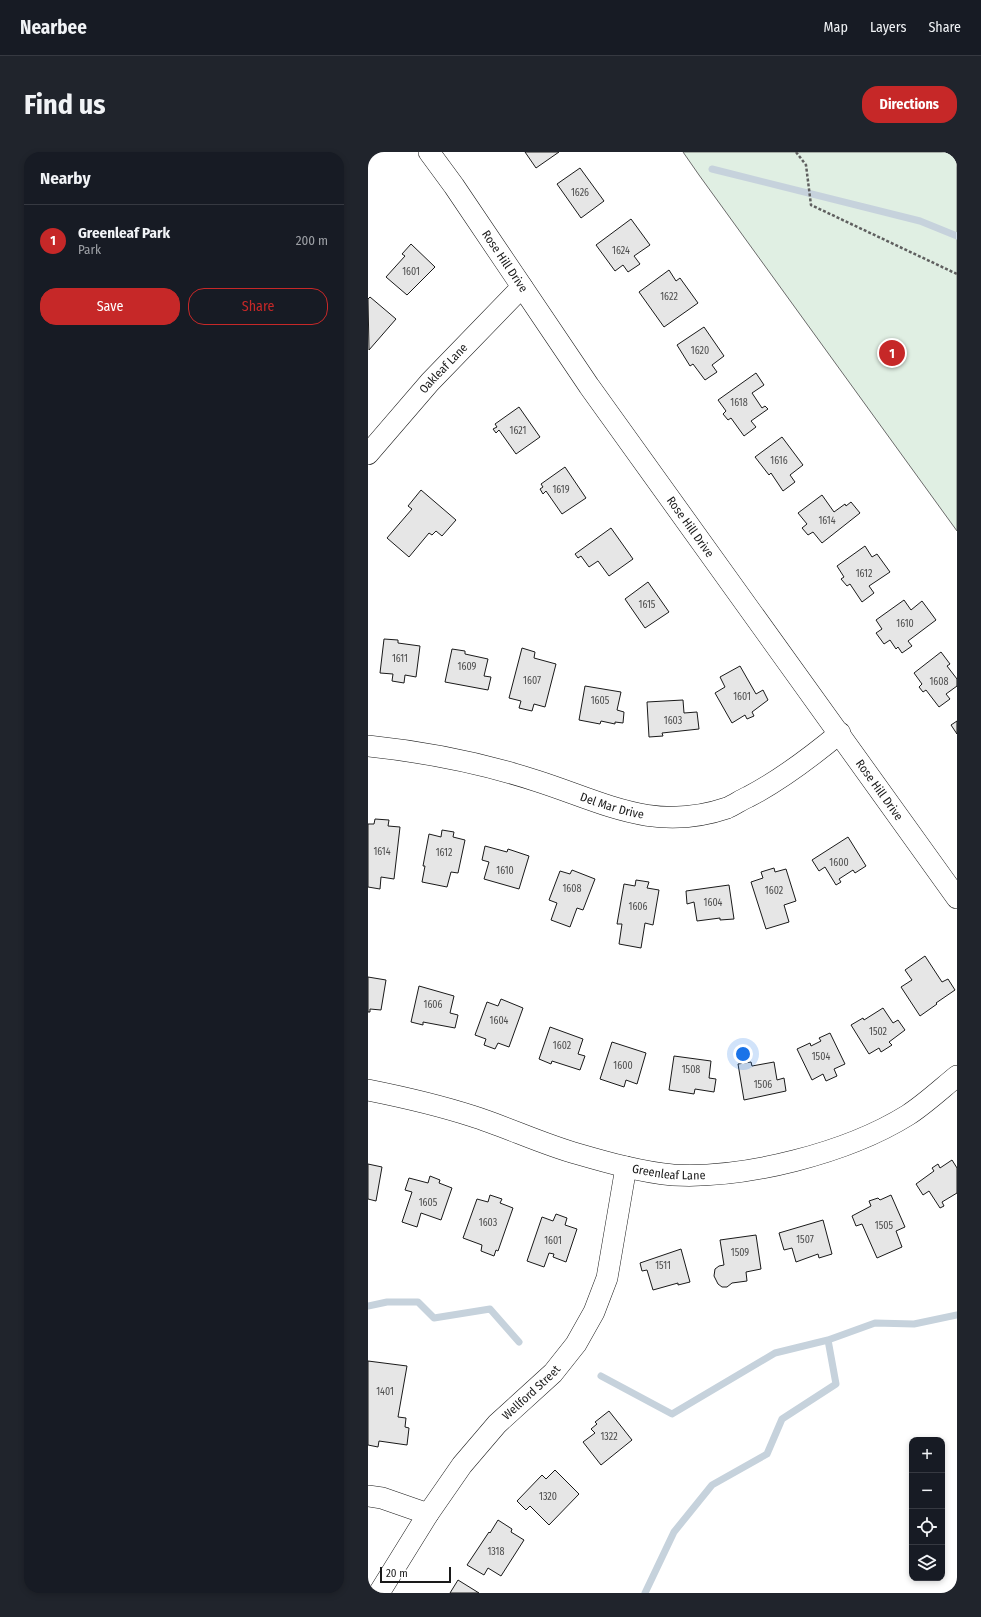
<!DOCTYPE html>
<html lang="en">
<head>
<meta charset="utf-8">
<style>
  :root { --surface:#171b24; --page:#20242c; --text:#f1f3f6; --muted:#9ea1a6; --line:#363941; --accent:#c62828 }
  body { margin:0; font-family:"Fira Sans Condensed",sans-serif; background:var(--page); color:var(--text) }
  .controls { position:absolute; right:12px; bottom:12px; display:grid; overflow:hidden; border-radius:8px; box-shadow:0 2px 6px #0003 }
  .controls button { width:36px; height:36px; display:grid; place-items:center; padding:0; border:0; border-bottom:1px solid var(--line); background:var(--surface); color:var(--text); font:20px sans-serif }
  .scale { position:absolute; left:12px; bottom:10px; width:71px; box-sizing:border-box; padding-left:4px; border:2px solid #1a1a1a; border-top:0; font-size:11px; line-height:14px; white-space:nowrap; color:#1a1a1a; -webkit-text-stroke:3px #fff; paint-order:stroke }
  .you { position:absolute; left:375px; top:902px; width:14px; height:14px; margin:-10px; border:3px solid #fff; border-radius:50%; background:#1a73e8; box-shadow:0 0 0 6px #1a73e833 }
  .badge { display:grid; place-items:center; width:26px; height:26px; border-radius:50%; background:var(--accent); color:#fff; font-size:13px; font-weight:700 }
  .pin { position:absolute; translate:-50% -50%; border:2px solid #fff; box-shadow:0 1px 4px #0006 }
  .list { margin:0; padding:0; list-style:none }
  h2 { display:flex; justify-content:space-between; align-items:center; height:52px; margin:0; padding:0 16px; font-size:17px }
  h2 small { font-size:13px; font-weight:400; color:var(--muted) }
  .list li { display:grid; grid-template-columns:26px 1fr auto; gap:12px; align-items:center; box-sizing:border-box; height:72px; padding:0 16px; border-top:1px solid var(--line) }
  .list b { display:block; font-size:15px; white-space:nowrap }
  .list p { margin:0; font-size:13px; white-space:nowrap; color:var(--muted) }
  .list em { font-size:13px; font-style:normal; color:var(--muted) }
  .actions { display:flex; gap:8px; padding:12px 16px }
  .actions a { flex:1; padding:9px 0; border:1px solid var(--accent); border-radius:16px; text-align:center; font-size:14px; color:var(--accent) }
  .actions .main { background:var(--accent); color:#fff }
  .icon { flex:none; width:22px; height:22px; fill:none; stroke:currentColor; stroke-width:2; stroke-linecap:round; stroke-linejoin:round }
  .map { position:relative; flex:none; width:589px; height:1441px; overflow:hidden; border-radius:16px }
  header { display:flex; align-items:center; gap:24px; box-sizing:border-box; height:56px; padding:0 20px; background:var(--surface); border-bottom:1px solid var(--line) }
  header strong { font-size:19px }
  nav { display:flex; gap:22px; margin-inline-start:auto; font-size:14px }
  .intro { display:flex; align-items:center; justify-content:space-between; box-sizing:border-box; height:96px; padding:0 24px }
  h1 { margin:0; font-size:28px }
  .button { padding:10px 18px; border-radius:16px; background:var(--accent); color:#fff; font-size:14px; font-weight:700 }
  main { display:flex; gap:24px; padding:0 24px }
  aside { flex:1; background:var(--surface); border-radius:16px; box-shadow:0 2px 6px #0003 }
  .map>svg:first-child { display:block }
  .green { fill:#e0efe3; stroke:#6a6a6a }
  .lines { fill:none; stroke-linecap:round; stroke-linejoin:round }
  .stream { stroke:#c6d2dc; stroke-width:7 }
  .building { fill:#e6e6e6; stroke:#1a1a1a }
  .minor-casing { stroke:#1a1a1a; stroke-width:22 }
  .path { stroke:#5f5f5f; stroke-width:2.5; stroke-dasharray:3 2; stroke-linecap:butt }
  .minor { stroke:#fff; stroke-width:21 }
  .labels { text-anchor:middle; dominant-baseline:central; stroke-width:3; stroke-linejoin:round; paint-order:stroke }
  .number-label { font-size:10px; fill:#4d4d4d }
  .street-label { font-size:12px; fill:#1a1a1a; stroke:#fff }
</style>
</head>
<body>
<header>
<strong>Nearbee</strong>
<nav><a>Map</a><a>Layers</a><a>Share</a></nav>
</header>
<div class="intro"><h1>Find us</h1><a class="button">Directions</a></div>
<main>
<aside>
<h2>Nearby<small></small></h2>
<ul class="list">
<li><span class="badge">1</span><div><b>Greenleaf Park</b><p>Park</p></div><em>200 m</em></li>
</ul>
<div class="actions"><a class="main">Save</a><a>Share</a></div>
</aside>
<div class="map">
<svg width="589" height="1441" viewBox="0 0 589 1441">
  <rect width="100%" height="100%" fill="#fff"/>
  <path class="green" d="M 315,0 L 589,0 L 589,379 L 331,23 Z"/>
  <g class="lines">
    <path class="stream" d="M 344,17 L 552,69 L 589,84
      M 0,1154 L 19,1150 L 50,1150 L 66,1166 L 122,1157 L 151,1190
      M 233,1224 L 304,1262 L 407,1201 L 460,1188
      M 277,1441 L 306,1380 L 344,1333 L 399,1302 L 414,1267 L 468,1232 L 460,1188 L 507,1171 L 546,1172 L 589,1163"/>
  </g>
  <path class="building" d="M 157,0 L 191,0 L 168,16 Z
    M 212,16 L 236,49 L 213,66 L 189,32 Z
    M 263,67 L 282,93 L 266,104 L 272,112 L 260,120 L 255,113 L 247,119 L 228,93 Z
    M 43,92 L 67,115 L 39,143 L 18,125 L 37,104 L 34,102 Z
    M 301,118 L 308,129 L 312,126 L 330,151 L 296,175 L 271,140 Z
    M 2,145 L 28,167 L 1,198 L 0,147 Z
    M 336,175 L 356,204 L 344,213 L 349,220 L 337,228 L 325,212 L 322,214 L 309,193 Z
    M 388,221 L 396,233 L 384,241 L 394,256 L 397,254 L 400,257 L 383,269 L 388,275 L 376,284 L 363,266 L 360,268 L 355,262 L 358,259 L 350,248 Z
    M 151,255 L 172,285 L 148,302 L 131,278 L 128,281 L 125,277 L 129,275 L 127,272 Z
    M 414,285 L 435,313 L 422,323 L 427,330 L 415,339 L 403,321 L 401,323 L 387,305 Z
    M 197,315 L 218,346 L 194,362 L 178,339 L 175,342 L 172,337 L 175,335 L 173,332 Z
    M 53,338 L 88,368 L 74,384 L 68,379 L 64,383 L 61,381 L 41,405 L 19,386 L 44,357 L 40,354 Z
    M 454,343 L 466,360 L 477,352 L 478,354 L 483,350 L 492,361 L 454,391 L 445,380 L 440,383 L 434,376 L 439,372 L 430,361 Z
    M 243,376 L 265,407 L 241,424 L 230,409 L 221,415 L 213,404 L 210,406 L 207,402 Z
    M 497,394 L 504,405 L 509,402 L 522,420 L 501,434 L 506,441 L 494,450 L 482,432 L 479,434 L 473,427 L 476,425 L 469,414 Z
    M 280,430 L 301,460 L 277,476 L 257,447 Z
    M 536,448 L 543,458 L 554,449 L 568,468 L 540,489 L 544,494 L 534,501 L 530,495 L 528,497 L 522,488 L 516,492 L 508,481 L 514,477 L 508,468 Z
    M 16,487 L 30,488 L 30,491 L 52,494 L 48,525 L 37,523 L 36,531 L 24,529 L 25,522 L 12,521 Z
    M 154,496 L 167,500 L 166,506 L 188,512 L 177,555 L 166,552 L 164,559 L 151,556 L 153,549 L 141,546 Z
    M 84,497 L 97,499 L 97,502 L 120,507 L 116,524 L 123,525 L 120,538 L 77,530 Z
    M 573,500 L 582,512 L 579,514 L 589,527 L 589,534 L 578,542 L 582,547 L 571,555 L 558,538 L 555,540 L 551,535 L 554,532 L 546,521 Z
    M 372,514 L 388,542 L 395,538 L 400,548 L 384,560 L 386,564 L 379,567 L 377,563 L 364,571 L 347,541 L 357,535 L 352,525 Z
    M 217,534 L 253,540 L 249,558 L 256,560 L 255,571 L 247,570 L 247,572 L 233,569 L 232,572 L 211,568 Z
    M 315,548 L 316,561 L 329,560 L 331,577 L 294,581 L 295,584 L 281,585 L 279,550 Z
    M 589,569 L 589,582 L 583,573 Z
    M 7,667 L 21,668 L 20,674 L 32,675 L 26,727 L 13,725 L 12,737 L 0,735 L 0,672 L 6,672 Z
    M 74,678 L 86,680 L 85,685 L 97,688 L 90,721 L 83,720 L 79,735 L 54,730 L 57,714 L 55,714 L 61,682 L 73,685 Z
    M 480,685 L 498,714 L 487,721 L 485,718 L 471,727 L 473,730 L 468,733 L 457,715 L 451,719 L 444,708 Z
    M 117,694 L 139,700 L 140,697 L 161,704 L 151,737 L 116,727 L 121,710 L 114,708 Z
    M 406,716 L 407,720 L 418,717 L 428,749 L 416,753 L 421,770 L 398,777 L 383,730 L 395,726 L 393,720 Z
    M 204,718 L 227,727 L 215,758 L 209,756 L 202,775 L 183,768 L 189,751 L 181,748 L 192,719 L 202,722 Z
    M 268,728 L 281,730 L 279,736 L 291,738 L 285,773 L 277,771 L 273,796 L 251,792 L 254,772 L 249,772 L 256,732 L 267,734 Z
    M 361,733 L 366,767 L 352,768 L 352,766 L 329,769 L 326,750 L 319,752 L 318,739 Z
    M 557,804 L 574,830 L 580,827 L 587,838 L 568,851 L 569,852 L 552,864 L 533,835 L 544,828 L 537,818 Z
    M 0,825 L 18,828 L 13,858 L 2,857 L 2,860 L 0,860 Z
    M 51,834 L 86,844 L 82,861 L 90,863 L 87,876 L 55,870 L 55,873 L 43,870 Z
    M 133,847 L 155,856 L 141,895 L 130,891 L 127,897 L 116,893 L 118,887 L 107,883 L 119,850 L 130,854 Z
    M 515,856 L 525,871 L 530,868 L 537,878 L 521,890 L 524,893 L 513,900 L 511,896 L 501,902 L 483,873 L 495,866 L 496,868 Z
    M 182,875 L 215,887 L 210,902 L 217,904 L 212,918 L 184,909 L 183,912 L 171,907 Z
    M 462,881 L 477,912 L 466,917 L 469,924 L 458,929 L 455,922 L 444,928 L 429,897 L 442,891 L 443,894 L 453,889 L 451,886 Z
    M 244,890 L 278,901 L 269,932 L 258,928 L 256,935 L 232,927 Z
    M 306,904 L 343,909 L 341,926 L 348,927 L 346,940 L 327,937 L 326,942 L 301,938 Z
    M 383,910 L 384,914 L 406,910 L 409,928 L 416,926 L 418,939 L 376,948 L 370,912 Z
    M 584,1008 L 589,1016 L 589,1041 L 574,1050 L 576,1054 L 572,1056 L 561,1039 L 555,1043 L 548,1032 L 566,1019 L 564,1016 L 570,1012 L 572,1016 Z
    M 0,1012 L 14,1015 L 8,1049 L 0,1047 Z
    M 62,1024 L 72,1028 L 71,1031 L 84,1036 L 73,1068 L 53,1061 L 49,1075 L 34,1070 L 44,1040 L 37,1038 L 41,1026 L 60,1031 Z
    M 122,1043 L 134,1047 L 132,1051 L 145,1056 L 130,1099 L 128,1098 L 126,1104 L 113,1099 L 114,1093 L 95,1086 L 109,1047 L 120,1050 Z
    M 523,1043 L 537,1075 L 528,1079 L 534,1095 L 509,1106 L 494,1072 L 488,1074 L 484,1064 L 503,1054 L 501,1049 L 510,1046 L 512,1048 Z
    M 188,1062 L 199,1066 L 197,1073 L 209,1077 L 198,1110 L 185,1105 L 186,1102 L 181,1101 L 176,1115 L 159,1109 L 174,1065 L 185,1069 Z
    M 455,1068 L 464,1102 L 451,1106 L 450,1102 L 428,1110 L 424,1096 L 416,1098 L 411,1081 Z
    M 388,1083 L 393,1117 L 378,1120 L 379,1129 L 364,1131 L 359,1135 L 354,1135 L 350,1132 L 346,1124 L 347,1117 L 351,1114 L 356,1113 L 352,1088 Z
    M 313,1097 L 322,1130 L 310,1133 L 310,1131 L 285,1138 L 279,1118 L 274,1119 L 272,1111 Z
    M 0,1209 L 39,1214 L 30,1265 L 38,1266 L 37,1275 L 41,1276 L 39,1293 L 11,1289 L 10,1295 L 0,1293 Z
    M 241,1259 L 264,1288 L 233,1313 L 215,1290 L 227,1281 L 223,1277 L 229,1272 L 227,1270 Z
    M 187,1318 L 211,1342 L 181,1373 L 162,1354 L 158,1358 L 149,1349 L 174,1323 L 178,1327 Z
    M 130,1368 L 144,1377 L 143,1380 L 156,1388 L 133,1424 L 120,1416 L 116,1423 L 99,1413 L 121,1380 L 122,1381 Z
    M 90,1428 L 111,1441 L 82,1441 Z"/>
  <g class="lines">
    <g class="minor-casing">
      <g id="minor">
        <path id="s1" d="M 61,0 L 86,34 L 221,234 L 589,746"/>
        <path id="s2" d="M 0,302 L 62,230 L 154,135"/>
        <path id="s3" d="M 0,594 C 57,600 114,611 169,629 C 235,650 286,681 359,656 C 366,653 373,648 380,645 C 413,628 443,605 472,581"/>
        <path id="s4" d="M 0,938 C 35,945 70,953 104,964 C 139,975 174,992 210,1002 C 241,1011 273,1020 305,1023 C 377,1027 479,1001 540,963 C 557,952 573,937 589,924"/>
        <path d="M 0,1344 L 14,1346 L 60,1362"/>
        <path id="s5" d="M 11,1441 L 60,1362 L 94,1313 L 129,1272 L 185,1221 L 208,1192 L 226,1160 L 239,1126 L 258,1015"/>
      </g>
    </g>
    <path class="path" d="M 428,0 L 438,13 L 443,53 L 589,122"/>
    <use href="#minor" class="minor"/>
  </g>
  <g class="labels">
    <g class="number-label">
      <text x="212" y="41">1626</text>
      <text x="253" y="99">1624</text>
      <text x="43" y="120">1601</text>
      <text x="301" y="145">1622</text>
      <text x="332" y="199">1620</text>
      <text x="371" y="251">1618</text>
      <text x="150" y="279">1621</text>
      <text x="411" y="309">1616</text>
      <text x="193" y="338">1619</text>
      <text x="459" y="369">1614</text>
      <text x="496" y="422">1612</text>
      <text x="279" y="453">1615</text>
      <text x="537" y="472">1610</text>
      <text x="32" y="507">1611</text>
      <text x="99" y="515">1609</text>
      <text x="164" y="529">1607</text>
      <text x="571" y="530">1608</text>
      <text x="374" y="545">1601</text>
      <text x="232" y="549">1605</text>
      <text x="305" y="569">1603</text>
      <text x="14" y="700">1614</text>
      <text x="76" y="701">1612</text>
      <text x="471" y="711">1600</text>
      <text x="137" y="719">1610</text>
      <text x="204" y="737">1608</text>
      <text x="406" y="739">1602</text>
      <text x="345" y="751">1604</text>
      <text x="270" y="755">1606</text>
      <text x="65" y="853">1606</text>
      <text x="131" y="869">1604</text>
      <text x="510" y="880">1502</text>
      <text x="194" y="894">1602</text>
      <text x="453" y="905">1504</text>
      <text x="255" y="914">1600</text>
      <text x="323" y="918">1508</text>
      <text x="395" y="933">1506</text>
      <text x="60" y="1051">1605</text>
      <text x="120" y="1071">1603</text>
      <text x="516" y="1074">1505</text>
      <text x="437" y="1088">1507</text>
      <text x="185" y="1089">1601</text>
      <text x="372" y="1101">1509</text>
      <text x="295" y="1114">1511</text>
      <text x="17" y="1240">1401</text>
      <text x="241" y="1285">1322</text>
      <text x="180" y="1345">1320</text>
      <text x="128" y="1400">1318</text>
    </g>
    <g class="street-label">
      <text stroke="none"><textPath href="#s1" startOffset="133">Rose Hill Drive</textPath></text>
      <text stroke="none"><textPath href="#s2" startOffset="114">Oakleaf Lane</textPath></text>
      <text stroke="none"><textPath href="#s1" startOffset="457">Rose Hill Drive</textPath></text>
      <text stroke="none"><textPath href="#s1" startOffset="781">Rose Hill Drive</textPath></text>
      <text stroke="none"><textPath href="#s3" startOffset="252">Del Mar Drive</textPath></text>
      <text stroke="none"><textPath href="#s4" startOffset="313">Greenleaf Lane</textPath></text>
      <text stroke="none"><textPath href="#s5" startOffset="253">Wellford Street</textPath></text>
    </g>
  </g>
</svg>
<div class="controls">
<button>+</button>
<button>−</button>
<button><svg class="icon" aria-label="locate" viewBox="0 0 24 24"><circle cx="12" cy="12" r="6"/><path d="M12 2v4M12 18v4M2 12h4M18 12h4"/></svg></button>
<button><svg class="icon" aria-label="layers" viewBox="0 0 24 24"><path d="M12 4l9 5-9 5-9-5zM3 14l9 5 9-5"/></svg></button>
</div>
<div class="scale">20 m</div>
<div class="you"></div>
<div class="pin badge" style="left:524px;top:201px">1</div>
</div>
</main>
</body>
</html>
